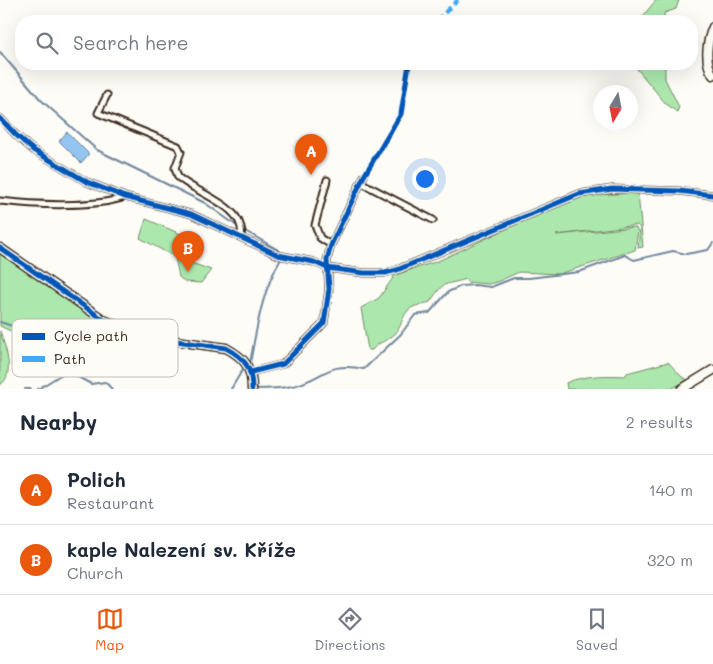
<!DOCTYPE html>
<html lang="en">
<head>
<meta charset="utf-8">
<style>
  :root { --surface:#fff; --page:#f2f2f3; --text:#1f2937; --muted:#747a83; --line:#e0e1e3; --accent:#ea580c }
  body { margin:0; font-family:Mali,sans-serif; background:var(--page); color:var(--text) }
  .compass { position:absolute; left:593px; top:85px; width:45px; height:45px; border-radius:50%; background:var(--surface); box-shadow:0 5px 20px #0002; rotate:190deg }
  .you { position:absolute; left:424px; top:178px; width:18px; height:18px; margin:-12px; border:4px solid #fff; border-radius:50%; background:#1a73e8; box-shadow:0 0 0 8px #1a73e833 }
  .badge { display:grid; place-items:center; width:32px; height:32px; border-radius:50%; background:var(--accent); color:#fff; font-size:16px; font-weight:700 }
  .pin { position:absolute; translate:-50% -41px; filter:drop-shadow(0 1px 2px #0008) }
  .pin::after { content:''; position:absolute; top:26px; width:18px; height:15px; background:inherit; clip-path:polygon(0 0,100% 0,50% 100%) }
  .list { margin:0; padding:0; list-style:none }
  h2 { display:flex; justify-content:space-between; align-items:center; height:65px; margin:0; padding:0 20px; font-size:21px }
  h2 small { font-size:16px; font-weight:400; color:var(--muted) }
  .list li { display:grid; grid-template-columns:32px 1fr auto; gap:15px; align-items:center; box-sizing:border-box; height:70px; padding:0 20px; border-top:1px solid var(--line) }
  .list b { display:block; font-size:19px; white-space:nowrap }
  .list p { margin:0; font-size:16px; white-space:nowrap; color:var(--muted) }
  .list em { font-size:16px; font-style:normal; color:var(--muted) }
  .icon { flex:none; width:28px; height:28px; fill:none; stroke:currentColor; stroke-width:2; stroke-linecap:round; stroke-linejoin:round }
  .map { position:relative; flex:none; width:713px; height:389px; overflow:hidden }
  .search { position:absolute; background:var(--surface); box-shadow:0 5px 20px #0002; left:15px; right:15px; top:15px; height:55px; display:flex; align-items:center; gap:12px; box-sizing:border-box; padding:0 18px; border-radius:20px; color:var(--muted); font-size:19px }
  .sheet { height:205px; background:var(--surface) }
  nav { display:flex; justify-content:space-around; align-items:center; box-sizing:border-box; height:70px; border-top:1px solid var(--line); background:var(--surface); font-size:14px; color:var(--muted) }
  nav a { display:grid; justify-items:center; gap:2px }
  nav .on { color:var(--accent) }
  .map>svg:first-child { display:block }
  .green { fill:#ace8ae; stroke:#748966 }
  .water { fill:#94c5f0; stroke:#70879c }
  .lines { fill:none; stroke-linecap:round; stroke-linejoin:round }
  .stream { stroke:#70879c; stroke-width:2 }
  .street-casing { stroke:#3b2a1e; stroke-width:9 }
  .secondary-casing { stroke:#3b2a1e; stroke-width:11 }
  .street { stroke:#fdfcf7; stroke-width:5 }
  .secondary { stroke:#fdfcf7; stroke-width:8 }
  .quiet { stroke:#3fa9f5; stroke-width:4; stroke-dasharray:8 4; stroke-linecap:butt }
  .cycleway-casing { stroke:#fdfcf7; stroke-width:8 }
  .cycleway { stroke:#0057b8; stroke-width:5 }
  .key { fill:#fdfcf7; stroke:#c3bdb6; stroke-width:1 }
  .key-label { font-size:14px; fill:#3b2a1e }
</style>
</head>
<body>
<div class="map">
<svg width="713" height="389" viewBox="0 0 713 389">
  <rect width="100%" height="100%" fill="#fdfcf7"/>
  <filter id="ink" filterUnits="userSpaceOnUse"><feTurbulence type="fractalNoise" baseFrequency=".02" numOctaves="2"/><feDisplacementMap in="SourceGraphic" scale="10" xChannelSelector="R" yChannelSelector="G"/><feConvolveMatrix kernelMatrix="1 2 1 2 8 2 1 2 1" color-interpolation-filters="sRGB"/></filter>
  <g filter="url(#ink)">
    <path class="green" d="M 656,0 L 679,0 L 676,9 L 664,13 L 665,21 L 639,21 Z
      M 633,64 L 665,64 L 665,79 L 679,107 L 677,112 L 666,104 Z
      M 638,193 L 643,247 L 638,248 L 640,228 L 637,225 L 556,235 L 635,227 L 638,231 L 635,250 L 559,274 L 519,272 L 499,281 L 489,284 L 467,282 L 466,279 C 441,287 446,279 430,302 C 424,304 416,305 411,308 C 400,315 403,330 391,337 C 384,342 377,343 372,350 L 368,350 L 361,308 L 379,298 L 395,275 L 438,261 L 568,200 L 591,195 Z
      M 146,219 L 183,235 L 173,256 L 140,238 Z
      M 0,252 L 102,324 L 145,341 C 134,355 124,363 106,366 L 37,344 L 0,326 Z
      M 175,257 L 211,270 L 201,283 L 185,282 L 179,277 Z
      M 0,331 C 5,346 16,375 0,385 Z
      M 668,362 L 682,377 L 688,380 L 671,389 L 567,389 L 566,383 C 583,375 607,375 625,376 L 627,373 Z"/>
    <path class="water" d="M 67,132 L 89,154 L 81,163 L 59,141 Z"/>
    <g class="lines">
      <path class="stream" d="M 0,52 L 41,100 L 97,150 L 205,203 L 237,226
        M 245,231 L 280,251
        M 0,322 L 140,368
        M 250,363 C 257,327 262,290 281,259
        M 25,389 L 31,389
        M 38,389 L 67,371 L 91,384 L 105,382 L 112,389
        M 231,389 L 243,369
        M 253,389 C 266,389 280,389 293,386 C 325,378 326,361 364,369 L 401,334 L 415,315 L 429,313 L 448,292 L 461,286 L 475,285 L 491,287 L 514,278 L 529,278 L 579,272 L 625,255 L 634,260 L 673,251 L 686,254 L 708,250 L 713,243"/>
      <g class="street-casing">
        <path id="street" d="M 107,95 L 98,113 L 178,146 L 181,152 L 175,168 L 178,177 C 196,194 247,206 241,237
          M 0,118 L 16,135 L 33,150 L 87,182 L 125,197 L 191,214 L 278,255 L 314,262 L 327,268 L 364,273 L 385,273 L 397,270 L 579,194 L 612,189 L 641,190 L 679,191 L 713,195
          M 327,180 L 315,225 L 320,238 L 331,245
          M 362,183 L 433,220
          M 0,201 C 33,205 94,208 125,197
          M 251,372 L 283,364 L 324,323 L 329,289 L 327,260 L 331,245 L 364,176"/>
      </g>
      <g class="secondary-casing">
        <path id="secondary" d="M 713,27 C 707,41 704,62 713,75
          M 0,248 L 104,320 L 137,333 L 155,338 L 226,348 C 245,358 252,368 252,389
          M 682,389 L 713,370"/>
      </g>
      <use href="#street" class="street"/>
      <use href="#secondary" class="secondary"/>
      <path class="quiet" d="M 436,21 L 458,0"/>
      <g class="cycleway-casing">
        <path id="cycleway" d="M 0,118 L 16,135 L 33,150 L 87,182 L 125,197 L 191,214 L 278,255 L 314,262 L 327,268 L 364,273 L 385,273 L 397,270 L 579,194 L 612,189 L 641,190 L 679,191 L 713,195
          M 0,248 L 104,320 L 137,333 L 155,338 L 226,348 C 245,358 252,368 252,389
          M 251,372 L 283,364 L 324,323 L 329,289 L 327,260 L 331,245 L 364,176 L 401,114 L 409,64"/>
      </g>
      <use href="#cycleway" class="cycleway"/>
    </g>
  </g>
  <rect x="12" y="319" width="166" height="58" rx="8" class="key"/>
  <rect x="22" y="333" width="23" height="7" fill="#0057b8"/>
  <rect x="22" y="356" width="23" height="6" fill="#3fa9f5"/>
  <g class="key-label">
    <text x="54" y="341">Cycle path</text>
    <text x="54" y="364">Path</text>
  </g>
</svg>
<svg class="compass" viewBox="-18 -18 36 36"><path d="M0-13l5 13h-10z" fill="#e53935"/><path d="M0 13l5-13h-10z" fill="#747a83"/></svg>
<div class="you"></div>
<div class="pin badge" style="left:311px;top:175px">A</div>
<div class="pin badge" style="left:188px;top:272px">B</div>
<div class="search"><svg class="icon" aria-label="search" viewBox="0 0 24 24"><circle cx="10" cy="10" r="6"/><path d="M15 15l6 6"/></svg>Search here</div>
</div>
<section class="sheet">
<h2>Nearby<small>2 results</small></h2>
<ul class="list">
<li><span class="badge">A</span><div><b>Polich</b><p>Restaurant</p></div><em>140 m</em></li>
<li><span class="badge">B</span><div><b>kaple Nalezení sv. Kříže</b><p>Church</p></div><em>320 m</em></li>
</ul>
</section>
<nav>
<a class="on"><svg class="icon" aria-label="map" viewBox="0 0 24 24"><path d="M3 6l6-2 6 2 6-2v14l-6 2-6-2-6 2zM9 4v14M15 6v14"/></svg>Map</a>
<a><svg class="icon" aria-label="directions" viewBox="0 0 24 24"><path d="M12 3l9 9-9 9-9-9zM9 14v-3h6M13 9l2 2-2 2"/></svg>Directions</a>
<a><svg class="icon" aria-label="saved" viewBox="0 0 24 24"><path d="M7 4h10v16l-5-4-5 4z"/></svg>Saved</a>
</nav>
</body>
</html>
